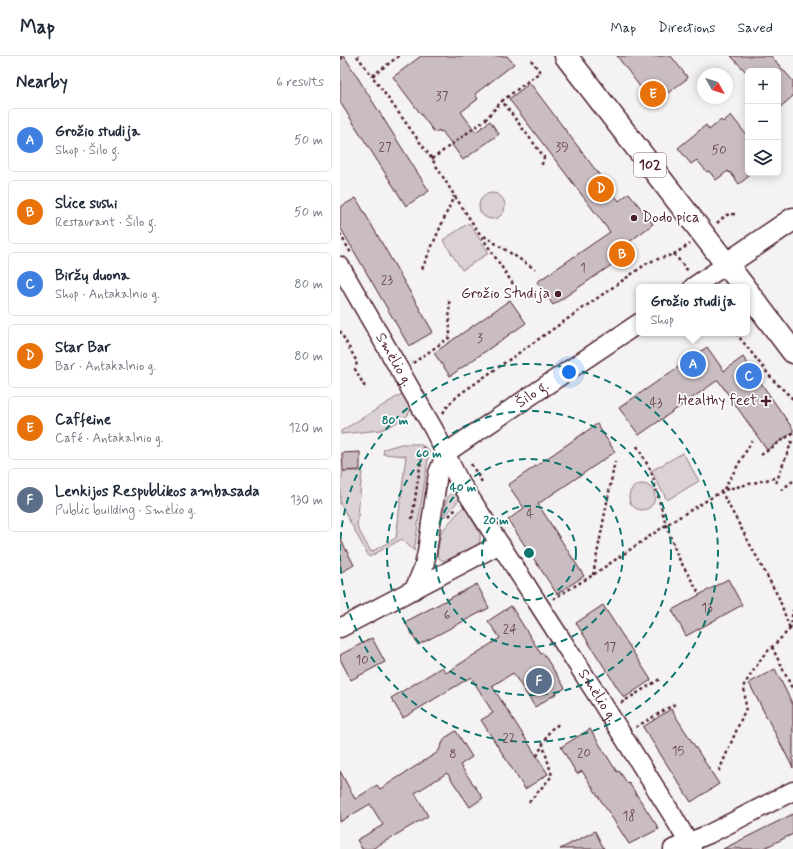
<!DOCTYPE html>
<html lang="en">
<head>
<meta charset="utf-8">
<style>
  :root { --surface:#fff; --page:#f2f2f3; --text:#1f2937; --muted:#747a83; --line:#e0e1e3; --accent:#4a1f2b }
  body { margin:0; font-family:Mynerve,sans-serif; background:var(--page); color:var(--text) }
  .controls { position:absolute; right:12px; top:12px; display:grid; overflow:hidden; border-radius:6px; box-shadow:0 2px 10px #0003 }
  .controls button { width:36px; height:36px; display:grid; place-items:center; padding:0; border:0; border-bottom:1px solid var(--line); background:var(--surface); color:var(--text); font:20px sans-serif }
  .compass { position:absolute; left:357px; top:12px; width:36px; height:36px; border-radius:50%; background:var(--surface); box-shadow:0 2px 10px #0003; rotate:129deg }
  .you { position:absolute; left:229px; top:316px; width:14px; height:14px; margin:-10px; border:3px solid #fff; border-radius:50%; background:#1a73e8; box-shadow:0 0 0 6px #1a73e833 }
  .badge { display:grid; place-items:center; width:26px; height:26px; border-radius:50%; background:var(--accent); color:#fff; font-size:13px; font-weight:700 }
  .pin { position:absolute; translate:-50% -50%; border:2px solid #fff; box-shadow:0 1px 4px #0006 }
  .popup { position:absolute; left:296px; top:228px; width:114px; height:52px; box-sizing:border-box; display:grid; place-content:center; border-radius:6px; background:var(--surface); filter:drop-shadow(0 1px 3px #0005); font-size:13px; white-space:nowrap; color:var(--muted) }
  .popup b { font-size:15px; color:var(--text) }
  .popup::after { content:''; position:absolute; left:50%; top:100%; margin-left:-8px; border:8px solid transparent; border-top-color:var(--surface) }
  .list { margin:0; padding:0; list-style:none }
  h2 { display:flex; justify-content:space-between; align-items:center; height:52px; margin:0; padding:0 16px; font-size:17px }
  h2 small { font-size:13px; font-weight:400; color:var(--muted) }
  .list li { display:grid; grid-template-columns:26px 1fr auto; gap:12px; align-items:center; box-sizing:border-box; height:64px; margin:0 8px 8px; padding:0 8px; border:1px solid var(--line); border-radius:6px }
  .list b { display:block; font-size:15px; white-space:nowrap }
  .list p { margin:0; font-size:13px; white-space:nowrap; color:var(--muted) }
  .list em { font-size:13px; font-style:normal; color:var(--muted) }
  .icon { flex:none; width:22px; height:22px; fill:none; stroke:currentColor; stroke-width:2; stroke-linecap:round; stroke-linejoin:round }
  .map { position:relative; flex:none; width:453px; height:793px; overflow:hidden }
  header { display:flex; align-items:center; gap:24px; box-sizing:border-box; height:56px; padding:0 20px; background:var(--surface); border-bottom:1px solid var(--line) }
  header strong { font-size:19px }
  nav { display:flex; gap:22px; margin-inline-start:auto; font-size:14px }
  main { display:flex }
  aside { flex:1; background:var(--surface) }
  .map>svg:first-child { display:block }
  .green { fill:#dbd2d5; stroke:#927880 }
  .building { fill:#cabdc1; stroke:#4a1f2b }
  .lines { fill:none; stroke-linecap:round; stroke-linejoin:round }
  .street-casing { stroke:#4a1f2b; stroke-width:21 }
  .secondary-casing { stroke:#4a1f2b; stroke-width:25 }
  .primary-casing { stroke:#4a1f2b; stroke-width:25 }
  .path { stroke:#4a1f2b; stroke-width:2.5; stroke-dasharray:3 3; stroke-linecap:butt }
  .street { stroke:#fff; stroke-width:18 }
  .secondary { stroke:#fff; stroke-width:22 }
  .primary { stroke:#fff; stroke-width:22 }
  .ring { fill:none; stroke:#0f766e; stroke-width:2; stroke-dasharray:7 5 }
  .poi-dot { fill:#4a1f2b; stroke:#fff; stroke-width:1.5 }
  .labels { text-anchor:middle; dominant-baseline:central; stroke-width:3.5; stroke-linejoin:round; paint-order:stroke }
  .number-label { font-size:13px; fill:#6a4650 }
  .shield { fill:#fff; stroke:#80626b; stroke-width:1 }
  .shield-label { font-size:14px; font-weight:bold; fill:#4a1f2b }
  .poi-label { font-size:15px; fill:#4a1f2b; stroke:#fff; text-anchor:end }
  .street-label { font-size:15px; fill:#4a1f2b; stroke:#fff }
  .centre { fill:#0f766e; stroke:#fff; stroke-width:2 }
  .ring-label { font-size:12px; text-anchor:middle; font-weight:bold; fill:#0f766e; stroke:#fff; stroke-width:3.5; stroke-linejoin:round; paint-order:stroke }
</style>
</head>
<body>
<header>
<strong>Map</strong>
<nav><a>Map</a><a>Directions</a><a>Saved</a></nav>
</header>
<main>
<aside>
<h2>Nearby<small>6 results</small></h2>
<ul class="list">
<li><span class="badge" style="background:#3f7fe0">A</span><div><b>Grožio studija</b><p>Shop · Šilo g.</p></div><em>50 m</em></li>
<li><span class="badge" style="background:#e8710a">B</span><div><b>Slice sushi</b><p>Restaurant · Šilo g.</p></div><em>50 m</em></li>
<li><span class="badge" style="background:#3f7fe0">C</span><div><b>Biržų duona</b><p>Shop · Antakalnio g.</p></div><em>80 m</em></li>
<li><span class="badge" style="background:#e8710a">D</span><div><b>Star Bar</b><p>Bar · Antakalnio g.</p></div><em>80 m</em></li>
<li><span class="badge" style="background:#e8710a">E</span><div><b>Caffeine</b><p>Café · Antakalnio g.</p></div><em>120 m</em></li>
<li><span class="badge" style="background:#5c6f8a">F</span><div><b>Lenkijos Respublikos ambasada</b><p>Public building · Smėlio g.</p></div><em>130 m</em></li>
</ul>
</aside>
<div class="map">
<svg width="453" height="793" viewBox="0 0 453 793">
  <rect width="100%" height="100%" fill="#f4f2f2"/>
  <filter id="ink" filterUnits="userSpaceOnUse"><feTurbulence type="fractalNoise" baseFrequency=".025" numOctaves="2"/><feDisplacementMap in="SourceGraphic" scale="8" xChannelSelector="R" yChannelSelector="G"/><feConvolveMatrix kernelMatrix="1 2 1 2 8 2 1 2 1" color-interpolation-filters="sRGB"/></filter>
  <g filter="url(#ink)">
    <path class="green" d="M139 150a13 13 0 1 1 26 0a13 13 0 1 1-26 0Z
      M 129,167 L 149,197 L 122,214 L 103,184 Z
      M 65,336 L 72,352 L 67,360 L 54,368 L 41,374 L 1,378 L 1,375 Z
      M 61,388 L 79,388 L 87,392 L 89,396 L 74,495 L 62,483 L 29,501 L 0,447 L 0,422 L 2,421 L 3,415 L 22,415 L 17,471 L 31,496 L 56,482 L 66,400 L 43,398 L 44,393 Z
      M 343,397 L 359,425 L 327,444 L 311,415 Z
      M289 441a13 13 0 1 1 26 0a13 13 0 1 1-26 0Z
      M 114,437 L 117,439 L 121,442 L 104,461 C 105,453 104,439 114,437 Z
      M 124,450 L 140,477 L 140,484 L 139,488 L 107,504 L 103,505 L 99,502 L 97,498 L 101,476 Z"/>
    <path class="building" d="M 0,0 L 4,0 L 89,135 L 66,150 L 0,46 Z
      M 81,0 L 167,0 L 174,8 L 135,38 L 138,43 L 121,56 L 136,76 L 150,65 L 159,78 L 123,104 L 102,75 L 100,76 L 99,74 L 95,77 L 53,21 Z
      M 277,0 L 331,0 L 348,22 L 313,48 Z
      M 391,0 L 431,0 L 453,25 L 453,40 L 438,53 L 438,15 L 405,15 Z
      M 190,27 L 279,145 L 289,137 L 313,168 L 284,190 L 289,197 L 213,249 L 197,226 L 270,176 L 169,43 Z
      M 391,59 L 408,81 L 408,121 L 399,128 L 390,116 L 389,117 L 388,115 L 376,124 L 369,115 L 367,116 L 357,104 L 351,108 L 338,92 L 366,69 L 369,74 L 381,64 L 383,66 Z
      M 16,142 L 93,276 L 69,290 L 0,171 L 0,151 Z
      M 170,244 L 186,267 L 110,320 L 94,297 Z
      M 367,291 L 384,315 L 403,301 L 453,373 L 453,376 L 427,394 L 378,324 L 299,379 L 279,352 Z
      M 257,368 L 275,396 L 198,448 L 244,520 L 217,538 L 168,464 L 184,452 L 168,429 Z
      M 20,396 L 20,414 L 3,415 L 2,397 Z
      M 0,482 L 14,509 L 0,517 Z
      M 388,523 L 402,549 L 346,580 L 332,554 Z
      M 137,528 L 149,552 L 78,589 L 65,566 Z
      M 263,549 L 311,624 L 284,642 L 236,567 Z
      M 171,550 L 201,598 L 203,597 L 225,632 L 195,651 L 173,617 L 152,630 L 208,718 L 185,733 L 141,664 L 153,657 L 131,621 L 63,662 L 51,642 L 102,611 L 106,617 L 160,582 L 148,565 Z
      M 32,582 L 45,606 L 11,624 L 0,603 L 0,599 Z
      M 435,613 L 453,649 L 453,712 L 409,627 Z
      M 331,653 L 379,728 L 351,746 L 303,671 Z
      M 250,673 L 277,716 L 279,715 L 288,728 L 289,727 L 319,773 L 289,788 L 242,715 L 237,718 L 221,691 Z
      M 116,675 L 132,701 L 120,709 L 143,742 L 130,751 L 107,717 L 75,737 L 88,760 L 32,793 L 22,793 L 17,784 L 43,769 L 30,748 L 0,766 L 0,715 L 15,743 L 37,729 L 40,733 L 98,696 L 105,682 Z
      M 453,758 L 453,778 L 422,793 L 383,793 Z
      M 255,775 L 264,793 L 220,793 Z"/>
    <g class="lines">
      <g class="street-casing">
        <g id="street">
          <path id="s1" d="M 0,210 L 94,374 L 119,425 L 129,440 L 201,552 L 259,642 L 333,760 L 352,793"/>
          <path d="M 353,231 L 387,208"/>
          <path id="s2" d="M 74,534 L 84,510 L 87,496 L 91,467 L 98,417 L 106,397 L 119,388 L 299,267"/>
          <path d="M 0,572 L 160,488"/>
          <path d="M 333,793 L 369,778 L 453,735"/>
        </g>
      </g>
      <g class="secondary-casing">
        <path id="secondary" d="M 387,208 L 453,163"/>
      </g>
      <g class="primary-casing">
        <path id="primary" d="M 226,0 L 404,231
          M 407,235 L 453,296"/>
      </g>
      <path class="path" d="M 17,0 L 32,20
        M 59,0 L 32,20 L 92,103 L 114,139 L 173,228
        M 0,3 L 5,0
        M 191,4 L 200,16 L 162,45 L 204,101 L 201,112
        M 92,103 L 145,64 L 162,45
        M 377,167 L 386,159 L 395,158
        M 0,178 L 11,197
        M 144,180 L 195,213
        M 334,198 L 348,215
        M 82,213 L 114,140
        M 0,275 L 17,306 L 15,313 L 26,333
        M 396,277 L 433,324 L 453,343
        M 73,307 L 110,281 L 109,242
        M 103,357 L 109,348 L 120,338 L 309,206 L 334,198 L 350,188
        M 297,390 L 311,415 L 326,469 L 338,501 L 360,539
        M 421,399 L 453,377
        M 131,408 L 142,426
        M 436,427 L 453,382
        M 384,433 L 412,385
        M 441,434 L 453,425
        M 381,435 L 439,542 L 450,573
        M 109,460 L 117,452
        M 72,463 L 83,391
        M 253,519 L 275,405
        M 213,543 L 253,519 L 326,469 L 384,434 L 434,422
        M 450,573 L 453,554
        M 432,591 L 453,634
        M 281,647 L 320,623
        M 296,671 L 335,648
        M 197,700 L 210,674 L 219,668
        M 379,715 L 406,652 L 404,629 L 423,600 L 453,570
        M 189,746 L 212,720 L 203,689"/>
      <use href="#street" class="street"/>
      <use href="#secondary" class="secondary"/>
      <use href="#primary" class="primary"/>
    </g>
  </g>
  <g class="ring">
    <circle cx="189" cy="497" r="47"/>
    <circle cx="189" cy="497" r="94"/>
    <circle cx="189" cy="497" r="142"/>
    <path d="M0 495A189 189 0 1 1 0 499"/>
  </g>
  <g class="poi-dot">
    <circle cx="294" cy="162" r="4"/>
    <circle cx="218" cy="238" r="4"/>
    <path d="M424 339h4v4h4v4h-4v4h-4v-4h-4v-4h4z"/>
  </g>
  <g class="labels">
    <g class="number-label">
      <text x="102" y="40">37</text>
      <text x="45" y="91">27</text>
      <text x="222" y="91">39</text>
      <text x="379" y="94">50</text>
      <text x="243" y="212">1</text>
      <text x="47" y="224">23</text>
      <text x="140" y="282">3</text>
      <text x="316" y="347">43</text>
      <text x="190" y="458">4</text>
      <text x="367" y="552">13</text>
      <text x="107" y="559">6</text>
      <text x="170" y="573">24</text>
      <text x="270" y="591">17</text>
      <text x="22" y="604">10</text>
      <text x="169" y="682">22</text>
      <text x="338" y="695">15</text>
      <text x="244" y="697">20</text>
      <text x="113" y="698">8</text>
      <text x="289" y="760">18</text>
    </g>
    <rect class="shield" x="294" y="97" width="32" height="24" rx="3"/>
    <g class="shield-label">
      <text x="310" y="109">102</text>
    </g>
    <g class="poi-label">
      <text x="302" y="162" text-anchor="start">Dodo pica</text>
      <text x="210" y="238">Grožio Studija</text>
      <text x="417" y="345">Healthy feet</text>
    </g>
    <g class="street-label">
      <text stroke="none"><textPath href="#s1" startOffset="108">Smėlio g.</textPath></text>
      <text stroke="none"><textPath href="#s2" startOffset="246">Šilo g.</textPath></text>
      <text stroke="none"><textPath href="#s1" startOffset="501">Smėlio g.</textPath></text>
    </g>
  </g>
  <circle cx="189" cy="497" r="6" class="centre"/>
  <g class="ring-label">
    <text x="55" y="368">80 m</text>
    <text x="89" y="401">60 m</text>
    <text x="123" y="435">40 m</text>
    <text x="156" y="468">20 m</text>
  </g>
</svg>
<div class="controls">
<button>+</button>
<button>−</button>
<button><svg class="icon" aria-label="layers" viewBox="0 0 24 24"><path d="M12 4l9 5-9 5-9-5zM3 14l9 5 9-5"/></svg></button>
</div>
<svg class="compass" viewBox="-18 -18 36 36"><path d="M0-13l5 13h-10z" fill="#e53935"/><path d="M0 13l5-13h-10z" fill="#747a83"/></svg>
<div class="you"></div>
<div class="pin badge" style="left:353px;top:308px;background:#3f7fe0">A</div>
<div class="popup"><b>Grožio studija</b>Shop</div>
<div class="pin badge" style="left:282px;top:198px;background:#e8710a">B</div>
<div class="pin badge" style="left:409px;top:320px;background:#3f7fe0">C</div>
<div class="pin badge" style="left:261px;top:133px;background:#e8710a">D</div>
<div class="pin badge" style="left:313px;top:38px;background:#e8710a">E</div>
<div class="pin badge" style="left:199px;top:625px;background:#5c6f8a">F</div>
</div>
</main>
</body>
</html>
